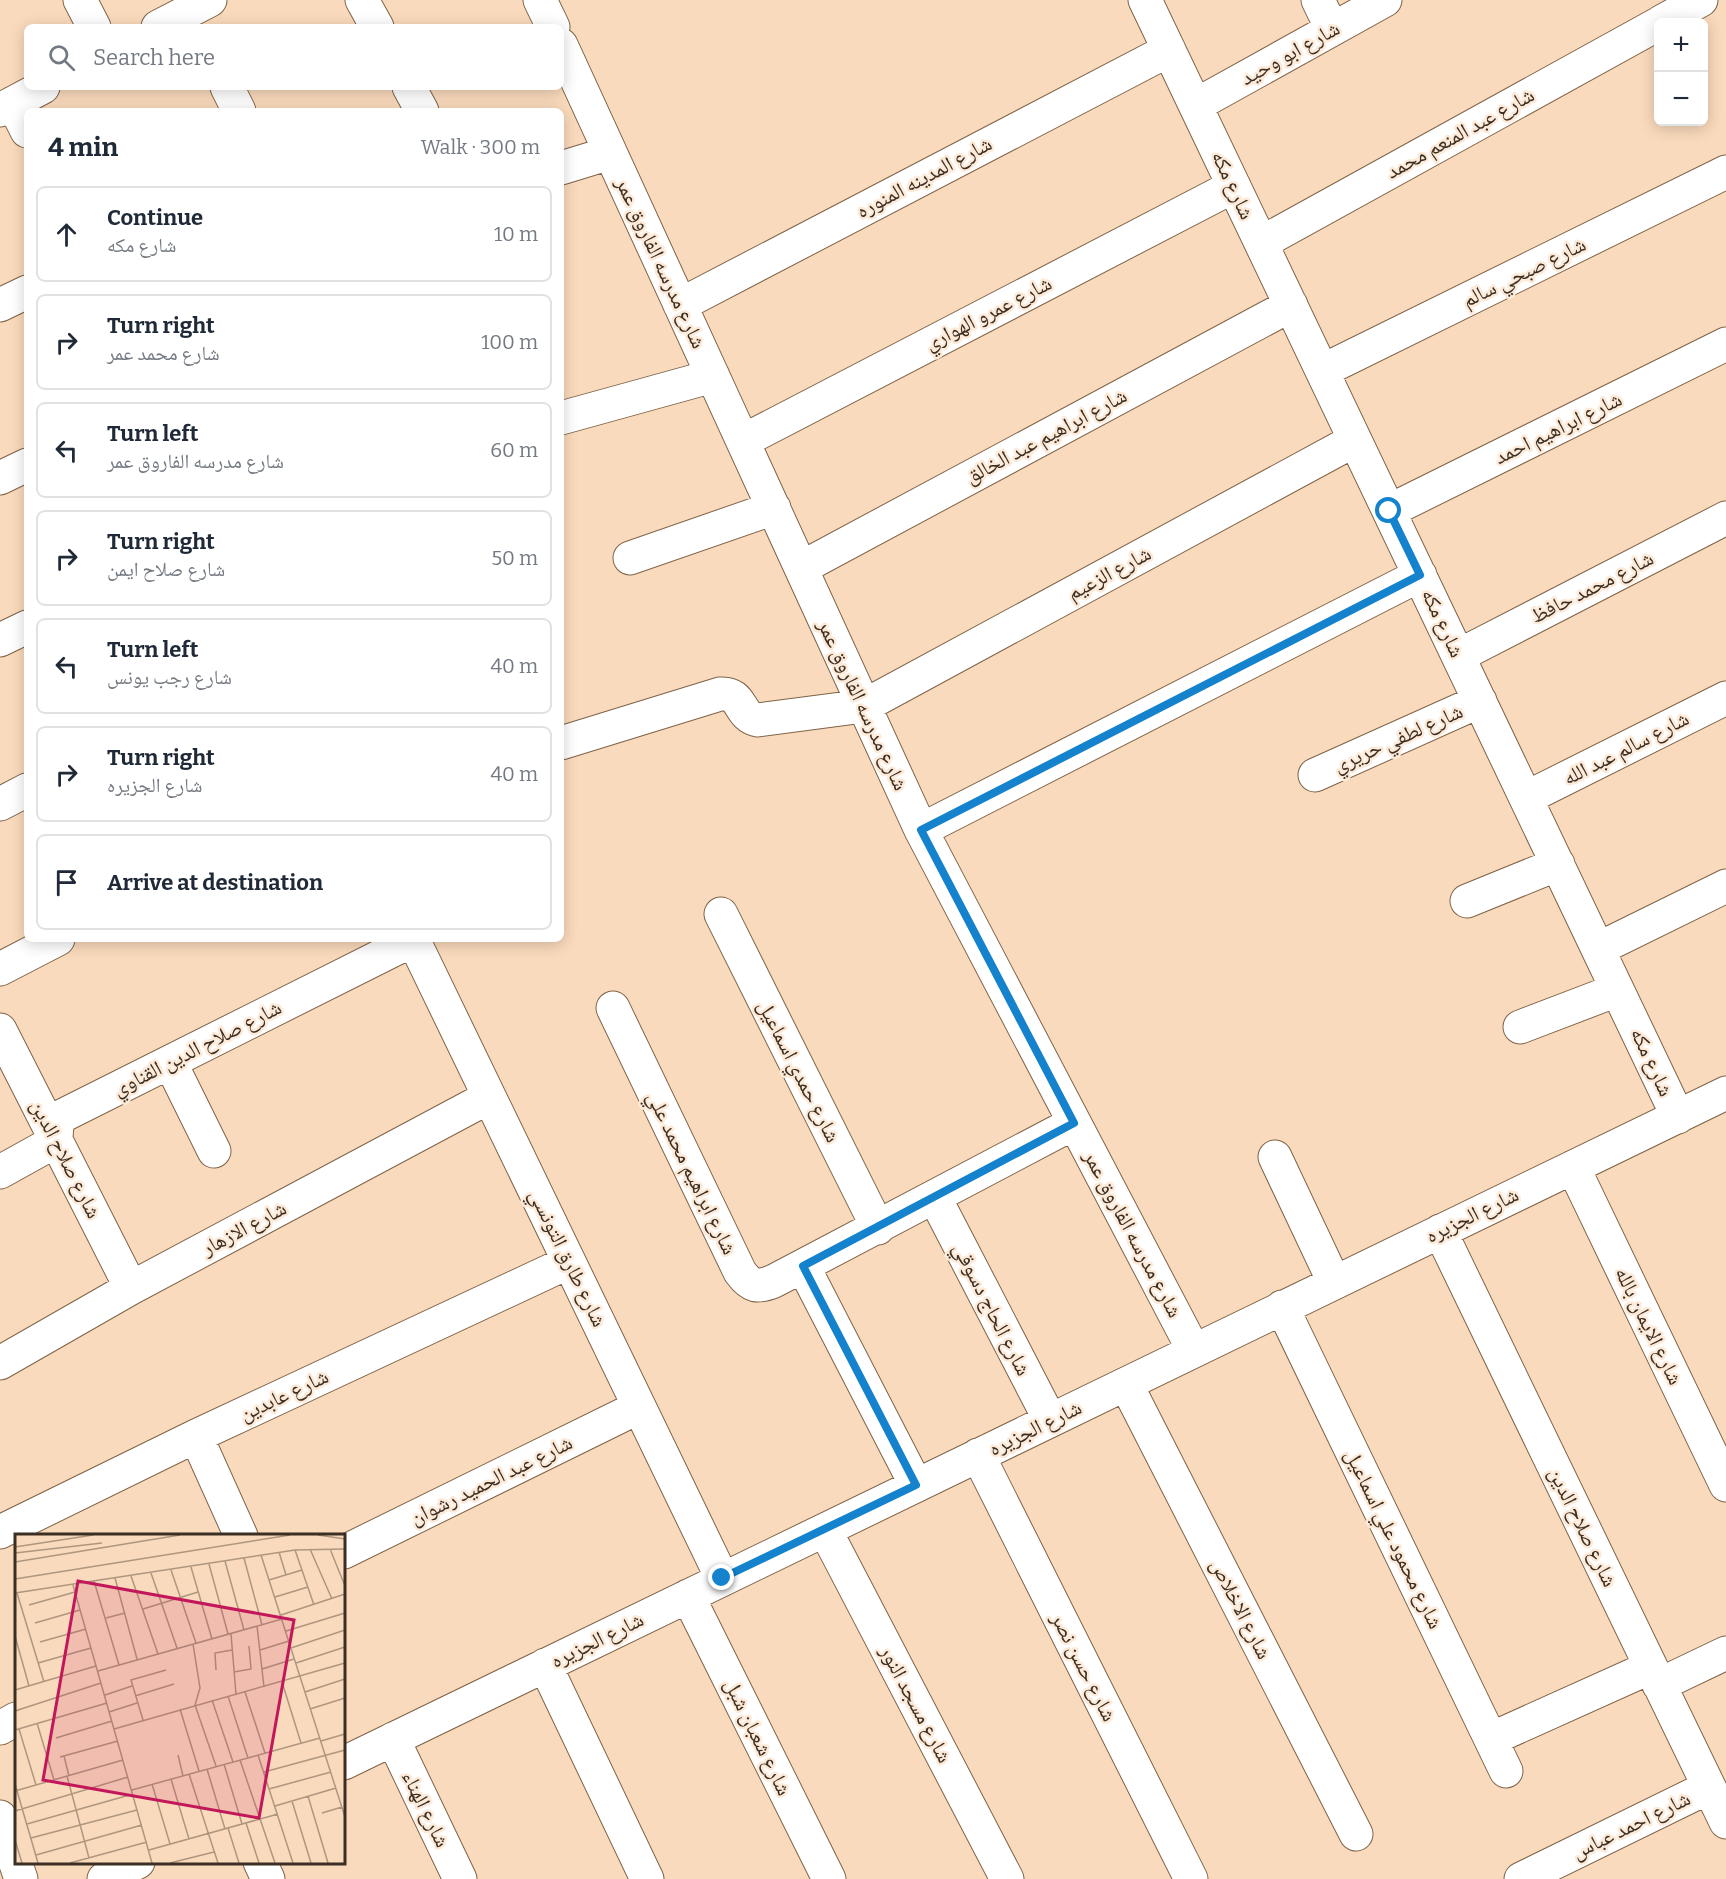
<!DOCTYPE html>
<html lang="en">
<head>
<meta charset="utf-8">
<style>
  :root { --surface:#fff; --page:#f6f6f7; --text:#1f2937; --muted:#747a83; --line:#e0e1e3 }
  body { margin:0; font-family:Bitter,"Noto Naskh Arabic",serif; background:var(--page); color:var(--text) }
  .controls { position:absolute; right:18px; top:18px; display:grid; overflow:hidden; border-radius:9px; box-shadow:0 3px 15px #0003 }
  .controls button { width:54px; height:54px; display:grid; place-items:center; padding:0; border:0; border-bottom:2px solid var(--line); background:var(--surface); color:var(--text); font:30px sans-serif }
  .stop { position:absolute; width:18px; height:18px; margin:-14px; border:4px solid #1482cc; border-radius:50%; background:#fff }
  .stop.end { background:#1482cc; border-color:#fff; box-shadow:0 2px 6px #0008 }
  .list { margin:0; padding:0; list-style:none }
  h2 { display:flex; justify-content:space-between; align-items:center; height:78px; margin:0; padding:0 24px; font-size:26px }
  h2 small { font-size:20px; font-weight:400; color:var(--muted) }
  .list li { display:grid; grid-template-columns:39px 1fr auto; gap:18px; align-items:center; box-sizing:border-box; height:96px; margin:0 12px 12px; padding:0 12px; border:2px solid var(--line); border-radius:9px }
  .list b { display:block; font-size:22px; white-space:nowrap }
  .list p { margin:0; font-size:20px; white-space:nowrap; color:var(--muted) }
  .list em { font-size:20px; font-style:normal; color:var(--muted) }
  .icon { flex:none; width:33px; height:33px; fill:none; stroke:currentColor; stroke-width:2; stroke-linecap:round; stroke-linejoin:round }
  .map { position:relative; flex:none; width:1726px; height:1879px; overflow:hidden }
  .search { position:absolute; background:var(--surface); box-shadow:0 3px 15px #0003; left:24px; top:24px; width:540px; height:66px; display:flex; align-items:center; gap:15px; box-sizing:border-box; padding:0 21px; border-radius:9px; color:var(--muted); font-size:22px }
  .panel { position:absolute; background:var(--surface); box-shadow:0 3px 15px #0003; left:24px; top:108px; width:540px; height:834px; border-radius:9px }
  .map>svg:first-child { display:block }
  .lines { fill:none; stroke-linecap:round; stroke-linejoin:round }
  .minor-casing { stroke:#7e6348; stroke-width:35 }
  .minor { stroke:#fff; stroke-width:33 }
  .route { stroke:#1482cc; stroke-width:8 }
  .labels { text-anchor:middle; dominant-baseline:central; stroke-width:5; stroke-linejoin:round; paint-order:stroke }
  .street-label { font-size:21px; fill:#3b2f23; stroke:#fdead8 }
  .inset-road { fill:none; stroke:#ae967f; stroke-width:1.5 }
  .view { fill:#c2185b; fill-opacity:0.15; stroke:#c2185b; stroke-width:3 }
  .inset-edge { fill:none; stroke:#3b2f23; stroke-width:3 }
</style>
</head>
<body>
<div class="map">
<svg width="1726" height="1879" viewBox="0 0 1726 1879">
  <rect width="100%" height="100%" fill="#fadabc"/>
  <g class="lines">
    <g class="minor-casing">
      <path id="minor" d="M 80,0 L 94,27
        M 362,0 L 377,27
        M 540,0 L 553,27
        M 1145,0 L 1678,1117
        M 1318,0 L 1332,29
        M 1661,22 L 1701,0
        M 158,27 L 210,0
        M 561,45 L 921,830 L 1194,1351
        M 227,87 L 239,111
        M 409,87 L 422,111
        M 13,103 L 27,131
        M 1196,105 L 1385,0
        M 0,110 L 43,87
        M 561,168 L 610,153
        M 1261,243 L 1658,24
        M 0,305 L 27,292
        M 680,305 L 1169,50
        M 1322,371 L 1726,172
        M 561,418 L 713,376
        M 743,441 L 1234,186
        M 0,478 L 27,465
        M 1389,511 L 1726,344
        M 630,558 L 774,508
        M 801,568 L 1291,305
        M 0,640 L 27,627
        M 1458,656 L 1726,518
        M 561,743 L 720,694 C 744,692 737,716 758,720 L 864,706 L 1355,440
        M 1315,775 L 1480,701
        M 1526,798 L 1726,698
        M 0,804 L 27,790
        M 921,830 L 1420,575
        M 1467,901 L 1558,864
        M 721,914 L 878,1228
        M 413,939 L 722,1578
        M 1598,949 L 1726,886
        M 0,969 L 58,939
        M 613,1008 L 740,1272 C 751,1287 757,1288 774,1281 L 1074,1123
        M 1520,1027 L 1617,990
        M 0,1030 L 131,1288
        M 170,1062 L 214,1151
        M 1275,1157 L 1334,1282
        M 1573,1167 L 1726,1485
        M 0,1172 L 54,1142 C 59,1134 54,1124 60,1117 L 413,940
        M 935,1198 L 1050,1420
        M 1440,1231 L 1726,1822
        M 803,1266 L 916,1485
        M 1282,1307 L 1506,1771
        M 0,1363 L 131,1288 L 489,1097
        M 1126,1384 L 1356,1834
        M 196,1436 L 241,1536
        M 978,1455 L 1191,1879
        M 825,1530 L 1007,1879
        M 0,1532 L 196,1436 L 569,1262
        M 344,1552 L 639,1407
        M 688,1596 L 829,1879
        M 545,1665 L 647,1879
        M 1659,1685 L 1726,1653
        M 0,1728 L 16,1719
        M 393,1739 L 460,1879
        M 1491,1739 L 1651,1667
        M 344,1763 L 1726,1093
        M 0,1817 L 21,1879
        M 260,1862 L 268,1879
        M 104,1879 L 138,1862
        M 1521,1879 L 1709,1787"/>
    </g>
    <use href="#minor" class="minor"/>
  </g>
  <g class="lines">
    <path class="route" d="M 722,1578 L 916,1485 L 803,1266 L 1074,1123 L 921,830 L 1420,575 L 1389,511"/>
  </g>
  <g class="labels">
    <g class="street-label">
      <text transform="translate(1290 53) rotate(-29)">شارع ابو وحيد</text>
      <text transform="translate(1460 133) rotate(-29)">شارع عبد المنعم محمد</text>
      <text transform="translate(924 177) rotate(-28)">شارع المدينه المنوره</text>
      <text transform="translate(1233 185) rotate(65)">شارع مكه</text>
      <text transform="translate(661 263) rotate(65)">شارع مدرسه الفاروق عمر</text>
      <text transform="translate(1524 272) rotate(-26)">شارع صبحي سالم</text>
      <text transform="translate(988 313) rotate(-27)">شارع عمرو الهواري</text>
      <text transform="translate(1558 428) rotate(-26)">شارع ابراهيم احمد</text>
      <text transform="translate(1046 436) rotate(-28)">شارع ابراهيم عبد الخالق</text>
      <text transform="translate(1109 573) rotate(-28)">شارع الزعيم</text>
      <text transform="translate(1592 587) rotate(-27)">شارع محمد حافظ</text>
      <text transform="translate(1443 623) rotate(65)">شارع مكه</text>
      <text transform="translate(863 705) rotate(65)">شارع مدرسه الفاروق عمر</text>
      <text transform="translate(1398 738) rotate(-24)">شارع لطفي حريري</text>
      <text transform="translate(1626 748) rotate(-27)">شارع سالم عبد الله</text>
      <text transform="translate(197 1048) rotate(-27)">شارع صلاح الدين القناوي</text>
      <text transform="translate(1652 1062) rotate(65)">شارع مكه</text>
      <text transform="translate(799 1071) rotate(63)">شارع حمدي اسماعيل</text>
      <text transform="translate(66 1159) rotate(63)">شارع صلاح الدين</text>
      <text transform="translate(692 1173) rotate(64)">شارع ابراهيم محمد علي</text>
      <text transform="translate(1472 1215) rotate(-26)">شارع الجزيره</text>
      <text transform="translate(244 1228) rotate(-28)">شارع الازهار</text>
      <text transform="translate(1133 1234) rotate(62)">شارع مدرسه الفاروق عمر</text>
      <text transform="translate(568 1258) rotate(64)">شارع طارق التونسي</text>
      <text transform="translate(992 1309) rotate(63)">شارع الحاج دسوقي</text>
      <text transform="translate(1649 1326) rotate(64)">شارع الايمان بالله</text>
      <text transform="translate(284 1395) rotate(-25)">شارع عابدين</text>
      <text transform="translate(1035 1428) rotate(-26)">شارع الجزيره</text>
      <text transform="translate(491 1480) rotate(-26)">شارع عبد الحميد رشوان</text>
      <text transform="translate(1583 1527) rotate(64)">شارع صلاح الدين</text>
      <text transform="translate(1394 1539) rotate(64)">شارع محمود علي اسماعيل</text>
      <text transform="translate(1241 1609) rotate(63)">شارع الاخلاص</text>
      <text transform="translate(597 1640) rotate(-26)">شارع الجزيره</text>
      <text transform="translate(1084 1667) rotate(63)">شارع حسن نصر</text>
      <text transform="translate(916 1704) rotate(62)">شارع مسجد النور</text>
      <text transform="translate(758 1737) rotate(64)">شارع شعبان شبل</text>
      <text transform="translate(426 1809) rotate(64)">شارع الهناء</text>
      <text transform="translate(1631 1825) rotate(-26)">شارع احمد عباس</text>
    </g>
  </g>
  <g transform="translate(15 1534)">
    <rect width="330" height="330" fill="#fadabc"/>
    <path class="inset-road" d="M 303,1 L 330,5M 0,13 L 78,1M 295,15 L 317,65M 315,15 L 330,52M 280,16 L 299,71M 264,18 L 271,41M 0,19 L 87,9M 246,21 L 330,283M 229,24 L 247,91M 210,27 L 229,96M 0,28 L 165,1M 194,30 L 213,100M 176,33 L 197,105M 156,36 L 181,109M 136,39 L 162,114M 116,42 L 143,120M 100,44 L 122,125M 0,45 L 275,1M 254,46 L 287,36M 79,47 L 104,131M 58,51 L 137,329M 0,59 L 280,16 L 330,15M 2,59 L 29,148M 260,63 L 293,53M 14,71 L 60,58M 128,75 L 183,58M 266,81 L 330,60M 91,84 L 110,79M 20,89 L 65,76M 242,92 L 249,153M 271,97 L 330,79M 216,100 L 221,160M 0,102 L 14,152M 25,108 L 71,95M 178,110 L 185,154 L 180,171 L 201,232M 276,114 L 330,96M 245,116 L 274,107M 23,129 L 76,114M 281,129 L 330,113M 247,135 L 279,125M 201,136 L 200,119 L 217,116M 83,137 L 267,85M 219,138 L 236,135 L 234,112M 267,148 L 286,209M 0,156 L 81,132M 230,158 L 250,219M 290,158 L 330,145M 90,161 L 117,152M 120,162 L 159,150M 213,162 L 233,224M 197,166 L 218,228M 165,175 L 184,237M 295,175 L 330,164M 0,177 L 86,149M 94,178 L 122,169M 128,186 L 116,146 L 151,136M 22,189 L 39,246M 4,195 L 21,251M 99,195 L 330,129M 0,196 L 92,169M 41,204 L 97,187M 306,207 L 330,200M 163,221 L 168,242M 243,221 L 278,329M 49,222 L 54,242M 45,223 L 103,207M 225,226 L 260,329M 209,230 L 227,290M 192,235 L 210,295M 249,238 L 330,216M 174,240 L 203,329M 52,242 L 74,324M 156,245 L 174,305M 0,250 L 23,329M 137,250 L 155,310M 254,255 L 316,238M 117,256 L 305,204M 0,257 L 108,226M 293,262 L 313,329M 277,267 L 296,329M 260,272 L 321,254M 0,277 L 113,243M 307,279 L 327,273M 231,289 L 244,329M 12,290 L 118,260M 213,294 L 224,329M 16,304 L 122,276M 0,306 L 7,329M 134,316 L 263,280M 21,321 L 127,291M 55,329 L 132,308M 155,329 L 199,318"/>
    <path class="view" d="M 63,47 L 279,86 L 244,284 L 28,246 Z"/>
    <rect width="330" height="330" class="inset-edge"/>
  </g>
</svg>
<div class="controls">
<button>+</button>
<button>−</button>
</div>
<div class="stop" style="left:1389px;top:511px"></div>
<div class="stop end" style="left:722px;top:1578px"></div>
<div class="search"><svg class="icon" aria-label="search" viewBox="0 0 24 24"><circle cx="10" cy="10" r="6"/><path d="M15 15l6 6"/></svg>Search here</div>
<section class="panel">
<h2>4 min<small>Walk · 300 m</small></h2>
<ul class="list">
<li><svg class="icon" aria-label="ahead" viewBox="0 0 24 24"><path d="M12 20V5M6 11l6-6 6 6"/></svg><div><b>Continue</b><p>شارع مكه</p></div><em>10 m</em></li>
<li><svg class="icon" aria-label="right" viewBox="0 0 24 24"><path d="M7 20v-9h11M14 6l5 5-5 5"/></svg><div><b>Turn right</b><p>شارع محمد عمر</p></div><em>100 m</em></li>
<li><svg class="icon" aria-label="left" viewBox="0 0 24 24"><path d="M17 20v-9H6M10 6l-5 5 5 5"/></svg><div><b>Turn left</b><p>شارع مدرسه الفاروق عمر</p></div><em>60 m</em></li>
<li><svg class="icon" aria-label="right" viewBox="0 0 24 24"><path d="M7 20v-9h11M14 6l5 5-5 5"/></svg><div><b>Turn right</b><p>شارع صلاح ايمن</p></div><em>50 m</em></li>
<li><svg class="icon" aria-label="left" viewBox="0 0 24 24"><path d="M17 20v-9H6M10 6l-5 5 5 5"/></svg><div><b>Turn left</b><p>شارع رجب يونس</p></div><em>40 m</em></li>
<li><svg class="icon" aria-label="right" viewBox="0 0 24 24"><path d="M7 20v-9h11M14 6l5 5-5 5"/></svg><div><b>Turn right</b><p>شارع الجزيره</p></div><em>40 m</em></li>
<li><svg class="icon" aria-label="arrive" viewBox="0 0 24 24"><path d="M6 21V4h12l-3 4 3 4H6"/></svg><div><b>Arrive at destination</b></div></li>
</ul>
</section>
</div>
</body>
</html>
